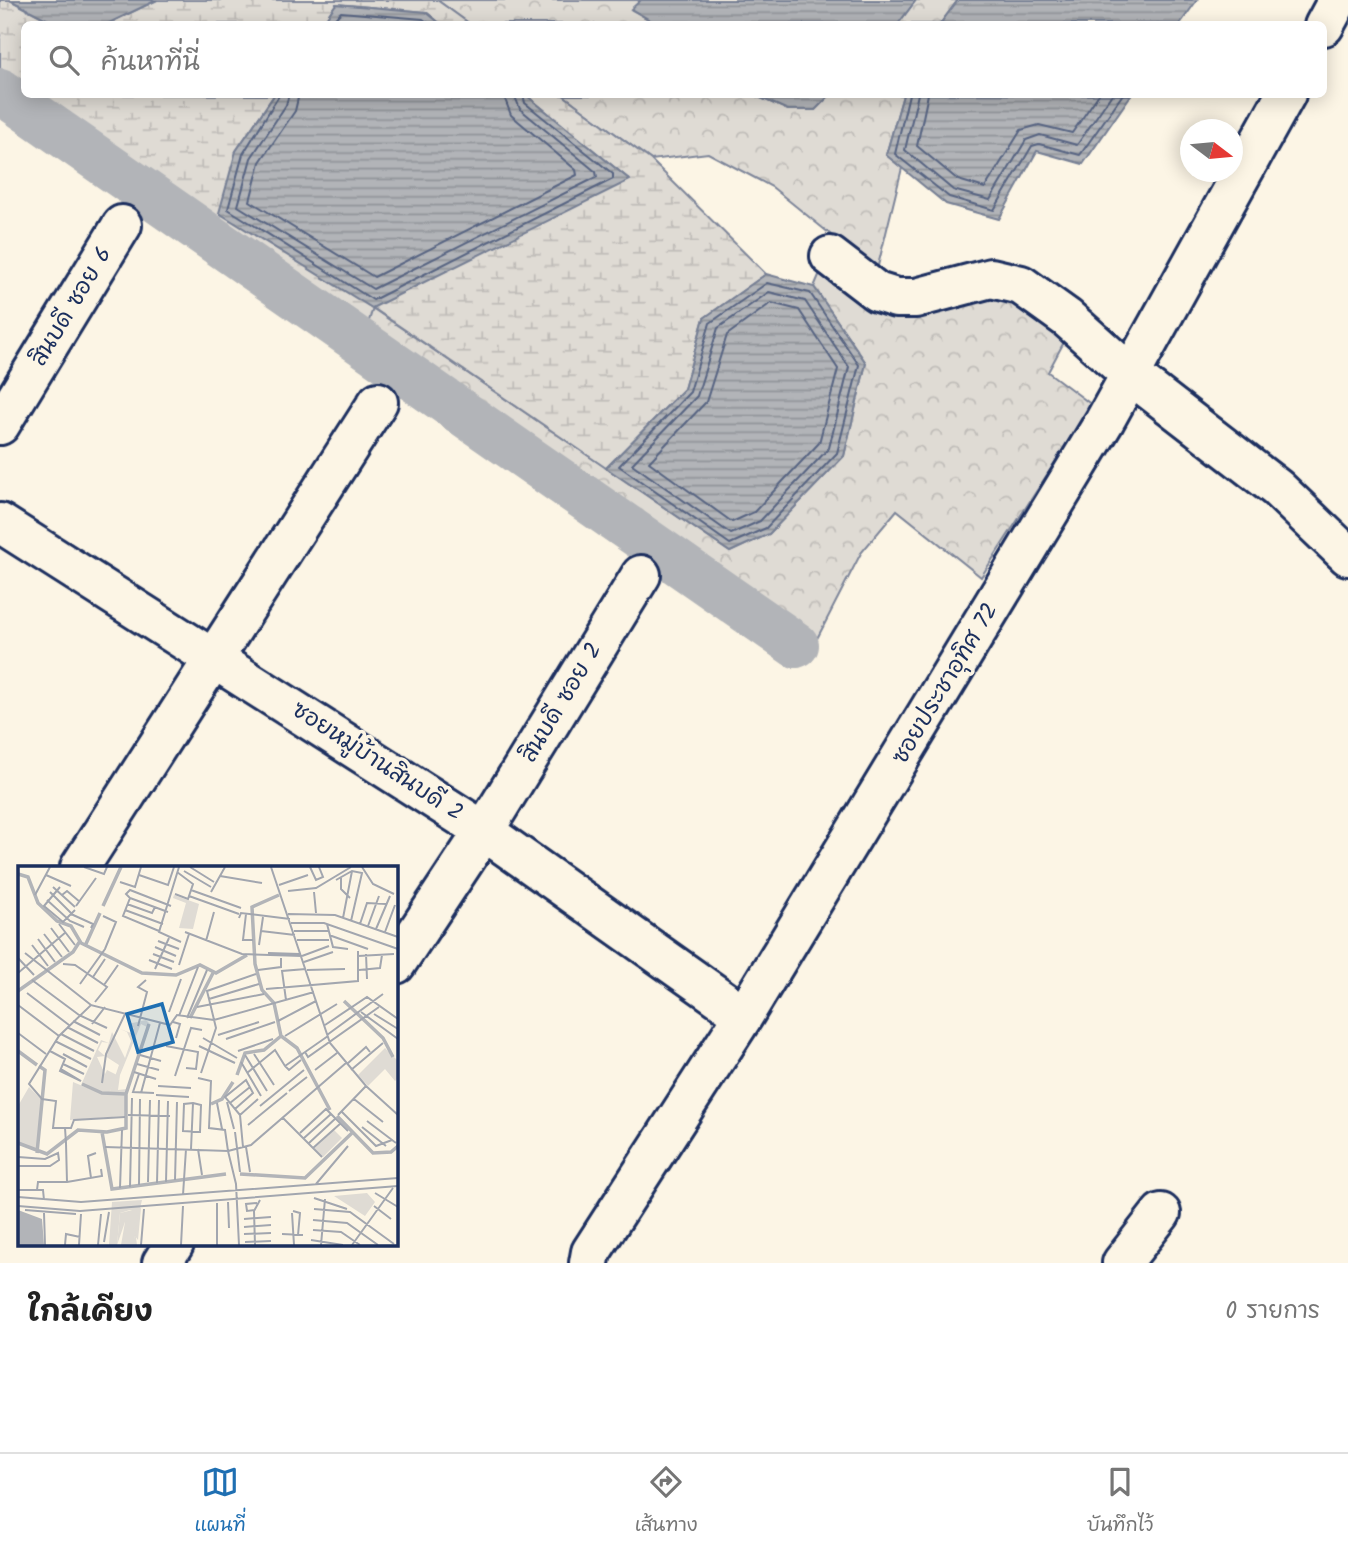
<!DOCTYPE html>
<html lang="th">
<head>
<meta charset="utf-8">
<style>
  :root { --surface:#fff; --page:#f6f6f6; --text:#222; --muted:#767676; --line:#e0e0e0; --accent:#1f6fb2 }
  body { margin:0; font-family:Kalam,"Playpen Sans Thai",sans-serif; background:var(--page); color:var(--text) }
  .compass { position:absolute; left:1180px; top:119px; width:63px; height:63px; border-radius:50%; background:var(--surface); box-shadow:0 4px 18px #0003; rotate:106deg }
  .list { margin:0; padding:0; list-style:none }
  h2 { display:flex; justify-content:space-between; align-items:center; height:91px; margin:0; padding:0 28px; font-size:30px }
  h2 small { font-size:23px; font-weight:400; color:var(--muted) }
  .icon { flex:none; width:38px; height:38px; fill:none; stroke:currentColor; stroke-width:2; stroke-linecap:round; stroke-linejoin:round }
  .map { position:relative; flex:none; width:1348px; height:1263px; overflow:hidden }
  .search { position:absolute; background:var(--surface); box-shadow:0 4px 18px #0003; left:21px; right:21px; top:21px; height:77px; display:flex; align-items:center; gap:18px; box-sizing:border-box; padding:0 24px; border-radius:10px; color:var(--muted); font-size:26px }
  .sheet { height:189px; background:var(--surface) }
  nav { display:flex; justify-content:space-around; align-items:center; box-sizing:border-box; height:98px; border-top:2px solid var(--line); background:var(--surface); font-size:19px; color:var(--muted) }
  nav a { display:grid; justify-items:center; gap:4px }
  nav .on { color:var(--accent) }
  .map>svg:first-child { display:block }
  .forest { fill:url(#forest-crowns); stroke:#7d8599; stroke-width:2 }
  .wetland { fill:url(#wetland-marsh); stroke:#7d8599; stroke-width:2 }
  .water { fill:url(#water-rules); stroke:#767f94; stroke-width:2 }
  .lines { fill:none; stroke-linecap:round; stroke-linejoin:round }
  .shore { stroke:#576482; stroke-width:2 }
  .canal { stroke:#b2b4b8; stroke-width:46 }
  .minor-casing { stroke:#1b2f5e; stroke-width:44 }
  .minor { stroke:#fcf5e5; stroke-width:38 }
  .labels { text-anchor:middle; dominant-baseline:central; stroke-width:7; stroke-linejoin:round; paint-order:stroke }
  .street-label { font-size:23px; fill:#1b2f5e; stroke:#fcf5e5 }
  .inset-river { fill:none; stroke:#b2b4b8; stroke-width:3.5 }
  .inset-road { fill:none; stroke:#a2a6af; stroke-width:2 }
  .view { fill:#1f6fb2; fill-opacity:0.15; stroke:#1f6fb2; stroke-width:3.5 }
  .inset-edge { fill:none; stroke:#1b2f5e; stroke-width:3.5 }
</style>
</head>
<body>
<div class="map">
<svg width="1348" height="1263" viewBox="0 0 1348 1263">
  <defs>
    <pattern id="forest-crowns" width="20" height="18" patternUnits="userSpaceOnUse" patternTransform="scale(1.75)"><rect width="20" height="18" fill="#dfdbd4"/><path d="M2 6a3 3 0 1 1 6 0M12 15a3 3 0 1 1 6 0" fill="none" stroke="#bfbcb8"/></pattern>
    <pattern id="wetland-marsh" width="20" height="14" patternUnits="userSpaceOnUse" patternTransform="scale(1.75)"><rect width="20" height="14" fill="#dfdbd4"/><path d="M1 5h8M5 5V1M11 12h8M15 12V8" fill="none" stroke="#bfbcb8"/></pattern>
    <pattern id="water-rules" width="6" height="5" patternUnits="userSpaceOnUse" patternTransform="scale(1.75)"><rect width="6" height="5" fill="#b2b4b8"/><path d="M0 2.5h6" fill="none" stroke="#909399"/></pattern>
  </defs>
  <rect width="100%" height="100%" fill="#fcf5e5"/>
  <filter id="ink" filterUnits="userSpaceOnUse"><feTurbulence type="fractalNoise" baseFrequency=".0143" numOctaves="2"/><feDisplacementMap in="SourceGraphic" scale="14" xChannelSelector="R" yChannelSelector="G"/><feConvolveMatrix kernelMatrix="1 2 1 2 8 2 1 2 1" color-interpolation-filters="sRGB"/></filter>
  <g filter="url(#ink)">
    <path class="forest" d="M 437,0 L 641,0 L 632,10 L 657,24 L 470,24 Z
      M 916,0 L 958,0 L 940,24 L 898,24 Z
      M 563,95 L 754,95 L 788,110 L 815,110 L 830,95 L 903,95 L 886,155 L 902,168 L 875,278 L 1080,312 L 1048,372 L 1092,405 L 981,577 L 897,510 L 861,553 L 805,662 L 358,356 L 372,308 L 730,552 L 769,534 L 844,456 L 866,363 L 814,287 L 835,238 L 772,187 L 708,153 L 651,160 Z"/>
    <path class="wetland" d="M 0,0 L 10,0 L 56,24 L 24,24 L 24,94 L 274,95 L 236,151 L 580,203 L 629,179 L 526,95 L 563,95 L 651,160 L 766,274 L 704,318 L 684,389 L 606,468 L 373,308 L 358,356 L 0,112 Z
      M 157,0 L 437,0 L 470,24 L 441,24 L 426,12 L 336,4 L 322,24 L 107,24 Z"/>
    <path class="water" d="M 10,0 L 157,0 L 107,24 L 56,24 Z
      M 641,0 L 916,0 L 898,24 L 657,24 L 631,9 Z
      M 958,0 L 1197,0 L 1180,24 L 940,24 Z
      M 336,4 L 426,12 L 441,24 L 322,24 Z
      M 275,94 L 526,95 L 630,180 L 372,308 L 219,213 L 236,151 Z
      M 754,95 L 830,95 L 815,110 L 788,110 Z
      M 903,95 L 903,94 L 1131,95 L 1083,164 L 1037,151 L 999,219 L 946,204 L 886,155 Z
      M 766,274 L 814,287 L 866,363 L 844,456 L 769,534 L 730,552 L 606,468 L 684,389 L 704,318 Z"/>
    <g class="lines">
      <path class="shore" d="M 330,24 L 341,12 L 423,19 L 430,24
        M 280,94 L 243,154 L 228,209 L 373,300 L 613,179 L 613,174 L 525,103 L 523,94
        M 289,94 L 286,105 L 251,158 L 238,206 L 373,289 L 597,177 L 596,172 L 520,109 L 514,94
        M 299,94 L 295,111 L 260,162 L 250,201 L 374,277 L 577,175 L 576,170 L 511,115 L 503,94
        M 909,94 L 895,154 L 949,197 L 994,210 L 1032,146 L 1039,144 L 1080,155 L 1123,94
        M 918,94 L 905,150 L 953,190 L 990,200 L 1026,140 L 1040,135 L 1077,145 L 1112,94
        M 928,94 L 917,146 L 958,180 L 985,188 L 1021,130 L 1039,125 L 1072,133 L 1099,94
        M 767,283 L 810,293 L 859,365 L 837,453 L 766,528 L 730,544 L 619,466 L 690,392 L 710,323 Z
        M 769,292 L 805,301 L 849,367 L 829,448 L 760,521 L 731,534 L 632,464 L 697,396 L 718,328 Z
        M 771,303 L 799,310 L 838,369 L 819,443 L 754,512 L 732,522 L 649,462 L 706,402 L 727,335 Z"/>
      <path class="canal" d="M 0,91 L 796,645"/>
      <g class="minor-casing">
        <path id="minor" d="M 1324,26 L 1338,0
          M 830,256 L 877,292 L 896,298 L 916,298 L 991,278 L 1021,285 L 1067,318 L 1132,376 L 1277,488 L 1348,556
          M 0,425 L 122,225
          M 0,523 L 484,831 L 744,1015
          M 80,867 L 378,402
          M 396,964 L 484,831 L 641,575
          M 162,1263 L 174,1244
          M 589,1263 L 591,1252 L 744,1015 L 1104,422 L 1286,94
          M 1122,1263 L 1161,1213"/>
      </g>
      <use href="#minor" class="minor"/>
    </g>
  </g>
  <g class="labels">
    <g class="street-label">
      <text transform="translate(72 307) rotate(-59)">สินบดี ซอย 6</text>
      <text transform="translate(946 684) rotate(-59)">ซอยประชาอุทิศ 72</text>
      <text transform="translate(562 703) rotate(-59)">สินบดี ซอย 2</text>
      <text transform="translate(377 762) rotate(33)">ซอยหมู่บ้านสินบดี 2</text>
    </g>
  </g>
  <g transform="translate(18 866)">
    <rect width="380" height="380" fill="#fcf5e5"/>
    <path d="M 156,29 L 181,38 L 175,63 L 161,62 L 168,37 L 155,32 ZM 55,216 L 84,228 L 108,229 L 107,250 L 52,254 ZM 11,221 L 24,234 L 19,286 L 0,276 L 0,240 ZM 316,264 L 324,272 L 305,291 L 296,282 Z" fill="#dfdbd4"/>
    <path d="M 128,154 L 132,158 L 127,173 L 129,161 L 123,158 L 102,209 L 100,224 L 109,223 L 114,211 L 109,229 L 91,228 L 101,199 L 87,190 L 94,166 L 107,192 L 113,175 L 109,166 L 102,163 L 113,167 L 116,162 L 110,158 ZM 123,342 L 120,374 L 117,370 L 114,375 L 107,356 L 99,379 L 102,347 Z" fill="#dfdbd4"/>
    <path d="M 83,174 L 91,177 L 84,176 L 80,184 L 87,190 L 79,191 L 87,208 L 89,204 L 99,209 L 91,228 L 63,219 ZM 367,182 L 380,195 L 380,212 L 377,215 L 367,203 L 350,220 L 340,209 ZM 349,327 L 357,336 L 347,350 L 316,330 ZM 124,334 L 117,364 L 119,379 L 103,379 L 107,356 L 114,355 L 117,373 L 116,360 L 120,346 L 112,344 L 102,347 L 99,379 L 91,379 L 94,336 Z" fill="#dfdbd4"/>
    <path d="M 0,344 L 24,353 L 26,379 L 0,379 Z" fill="#b2b4b8"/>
    <path class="inset-river" d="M 0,8 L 10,11 L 20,37 L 39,55 L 53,60 L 63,77 L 124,107 L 158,109 L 182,99 L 198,107 L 229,89M 261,29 L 234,41 L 237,98 L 244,124 L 256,137 L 263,170 L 279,182 L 312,244M 85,40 L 103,1M 67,80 L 82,47M 0,125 L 55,86 L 62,75M 326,135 L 365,172 L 375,191M 172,152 L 195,107M 0,185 L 19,199M 219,209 L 227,187 L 246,184 L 263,170M 64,218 L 84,227 L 108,228M 193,238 L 204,233 L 215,216M 319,250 L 355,287 L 373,286 L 380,280M 84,266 L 94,323 L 208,308M 0,277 L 29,288 L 60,264 L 89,266 L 108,262 L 108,228 L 131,158M 19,287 L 27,204 L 21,200M 222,308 L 287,312 L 334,267"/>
    <path class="inset-road" d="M 66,1 L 86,8 L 89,1M 161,1 L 141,66 L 163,76M 172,1 L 196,16M 253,1 L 312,177 L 348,220 L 380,249M 292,1 L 298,14 L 305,11 L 301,1M 344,1 L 355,18 L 376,28M 166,5 L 193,21M 28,9 L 53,20M 121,9 L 150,19 L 156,1M 202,10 L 244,17M 323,11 L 323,23 L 332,32M 318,14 L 334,5 L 344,7 L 333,55M 102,16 L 117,21 L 123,1M 261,19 L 290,9M 35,21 L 57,41M 42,21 L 26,40 L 45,56 L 57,44M 173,24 L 223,42M 270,25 L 298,22 L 333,1M 32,26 L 54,48M 193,26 L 207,1M 296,26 L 298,47M 157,28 L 170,33 L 175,18 L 159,6M 17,29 L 32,1M 44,29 L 49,25 L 62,36M 171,30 L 221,48M 112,32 L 150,46M 29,34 L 52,55 L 66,61M 109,38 L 134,47 L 137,41M 58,40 L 78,12M 107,44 L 145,58M 53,48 L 75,58 L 73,62M 228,48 L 225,74 L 235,74M 270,48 L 317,49 L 380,71M 221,52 L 223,47 L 272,53M 325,52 L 334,5M 273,57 L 306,57 L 380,83M 41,58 L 57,79M 309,58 L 315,81 L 330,83M 342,58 L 349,37 L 368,38M 350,60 L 361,30M 33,62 L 51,86M 358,63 L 372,30M 141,65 L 105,50 L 112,32 L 108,28 L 112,24 L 153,40M 243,65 L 277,69M 276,65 L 310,65M 167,66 L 224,88 L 284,90M 367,66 L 377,39M 26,68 L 44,91M 311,69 L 350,83M 20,73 L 37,96M 279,74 L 311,74M 140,75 L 161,83M 188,75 L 196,46M 14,79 L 30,100M 241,79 L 245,51M 137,81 L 158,90M 7,87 L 73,139M 250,87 L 282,88M 135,88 L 156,96M 348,88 L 349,113M 284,90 L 311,80M 340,90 L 376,88M 0,92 L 16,109M 131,94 L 154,103M 286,96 L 315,86M 45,98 L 57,99 L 89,121 L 77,136M 161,99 L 171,68M 137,103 L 151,72M 240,104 L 263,101 L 263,92M 289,104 L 327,103M 341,104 L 362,102 L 364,89M 0,107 L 48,66M 75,111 L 87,93M 14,114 L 61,149M 62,118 L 87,83 L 98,56 L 85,50M 86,119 L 100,99M 248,123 L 340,115 L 340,85M 9,127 L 51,159M 191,133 L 189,125 L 238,108M 268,134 L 264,105 L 288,103M 0,139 L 41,170M 179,141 L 246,128M 151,146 L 163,113M 343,146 L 380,173M 356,148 L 380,163M 61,149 L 89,162M 161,150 L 180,101M 169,152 L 189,104M 55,155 L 82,169M 260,155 L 298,135M 155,156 L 162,158 L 158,172M 74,158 L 87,141M 307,159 L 349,131 L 380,153M 120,160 L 129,126 L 120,121 L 128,114M 49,161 L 80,177M 0,167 L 28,188M 43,168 L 76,185M 200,169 L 241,156M 309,169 L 365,128M 267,170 L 319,138M 185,172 L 219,192M 208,173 L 257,156M 37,175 L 73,193M 148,180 L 180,186 L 178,203 L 168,202M 181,180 L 217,197M 32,185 L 47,193 L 42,205 L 63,215 L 43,203M 220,185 L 255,173M 287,186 L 290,191 L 361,141M 45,188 L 69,201M 236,188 L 256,219M 122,189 L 143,195M 227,189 L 249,225M 223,196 L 243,230M 45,198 L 66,208M 119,198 L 141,204M 329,198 L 348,181 L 352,186M 267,200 L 310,170M 267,200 L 271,204 L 283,194M 297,204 L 319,187M 333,204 L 365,177M 116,206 L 138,213M 183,207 L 198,162 L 191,133 L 241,118M 229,207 L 257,184 L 267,200M 121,208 L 115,226 L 136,227M 157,210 L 173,162 L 184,164M 84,217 L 88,188 L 107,148M 140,220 L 173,222M 271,225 L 289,211M 123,227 L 142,157M 138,229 L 171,231M 336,233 L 365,256M 209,236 L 216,263M 175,237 L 183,239 L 182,266 L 165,265 L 166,238 ZM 199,237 L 204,263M 212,237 L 232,221M 242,240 L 286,204M 217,243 L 235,227 L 228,214 L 207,231 L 222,249 L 225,281M 324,246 L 358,280 L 374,274M 110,249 L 152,250M 222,249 L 240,233M 320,249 L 348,220M 265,252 L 304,291M 349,255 L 378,277M 230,259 L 269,227M 344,261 L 368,280M 47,262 L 53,262 L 56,254 L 107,251M 217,266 L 222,306M 282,267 L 308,243 L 330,265M 286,272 L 313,248M 291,277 L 318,252M 87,281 L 210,285 L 207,264 L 191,262 L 193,215 L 180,212M 228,281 L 232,306M 295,282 L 323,257M 173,283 L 175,237M 180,283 L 184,309M 0,291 L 27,293 L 40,287 L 41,294 L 32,300 L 0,300M 73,312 L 70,290 L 78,287M 157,314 L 159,236M 49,316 L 84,310 L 83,303M 130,316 L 132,234M 148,316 L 150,235M 139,317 L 141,234M 298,318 L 330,280M 121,319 L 122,233M 112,321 L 114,232M 102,322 L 104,264M 0,324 L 25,324 L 26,334M 19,324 L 20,316 L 49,316 L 48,277 L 47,262 L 35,262 L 38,235 L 24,233 L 11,218 L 41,170 L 73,139 L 152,159 L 159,149 L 196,154 L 296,126M 357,327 L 380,341M 165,329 L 168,283M 0,331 L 63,336 L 380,312M 296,332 L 329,343M 210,336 L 211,362M 199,337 L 199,379M 0,340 L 62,345 L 380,320M 356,340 L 373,353M 296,343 L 332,346 L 376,378M 7,344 L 58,348M 237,344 L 229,345 L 228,338 L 239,337M 275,345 L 282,347 L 280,369M 26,347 L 27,379M 274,347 L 276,379M 226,353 L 253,351M 295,354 L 329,357 L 360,379M 226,361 L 253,359M 295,364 L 323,366 L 342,379M 226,368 L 253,367M 264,368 L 285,369M 293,374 L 325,379M 86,376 L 91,346M 227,376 L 253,375M 47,379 L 48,368 L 62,371M 61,379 L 63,348M 80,379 L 83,348M 123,379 L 126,343M 163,379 L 165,340M 221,379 L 218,318 L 210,285 L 233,279 L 328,197M 237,379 L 236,345 L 242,334M 303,379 L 307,333M 334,379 L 375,322"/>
    <path class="view" d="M 144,138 L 155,176 L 120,186 L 109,148 Z"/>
    <rect width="380" height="380" class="inset-edge"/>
  </g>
</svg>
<svg class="compass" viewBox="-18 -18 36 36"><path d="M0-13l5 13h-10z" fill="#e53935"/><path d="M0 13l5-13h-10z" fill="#767676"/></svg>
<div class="search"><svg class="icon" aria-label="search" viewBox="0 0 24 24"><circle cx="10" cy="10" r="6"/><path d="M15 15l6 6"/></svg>ค้นหาที่นี่</div>
</div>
<section class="sheet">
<h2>ใกล้เคียง<small>0 รายการ</small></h2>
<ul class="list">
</ul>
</section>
<nav>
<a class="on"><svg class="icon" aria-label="map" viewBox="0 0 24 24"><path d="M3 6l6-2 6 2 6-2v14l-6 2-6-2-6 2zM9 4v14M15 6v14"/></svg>แผนที่</a>
<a><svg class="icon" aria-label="directions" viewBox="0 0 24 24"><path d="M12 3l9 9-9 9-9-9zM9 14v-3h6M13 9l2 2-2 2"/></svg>เส้นทาง</a>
<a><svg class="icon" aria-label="saved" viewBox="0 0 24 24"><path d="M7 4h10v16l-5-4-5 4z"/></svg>บันทึกไว้</a>
</nav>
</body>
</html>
